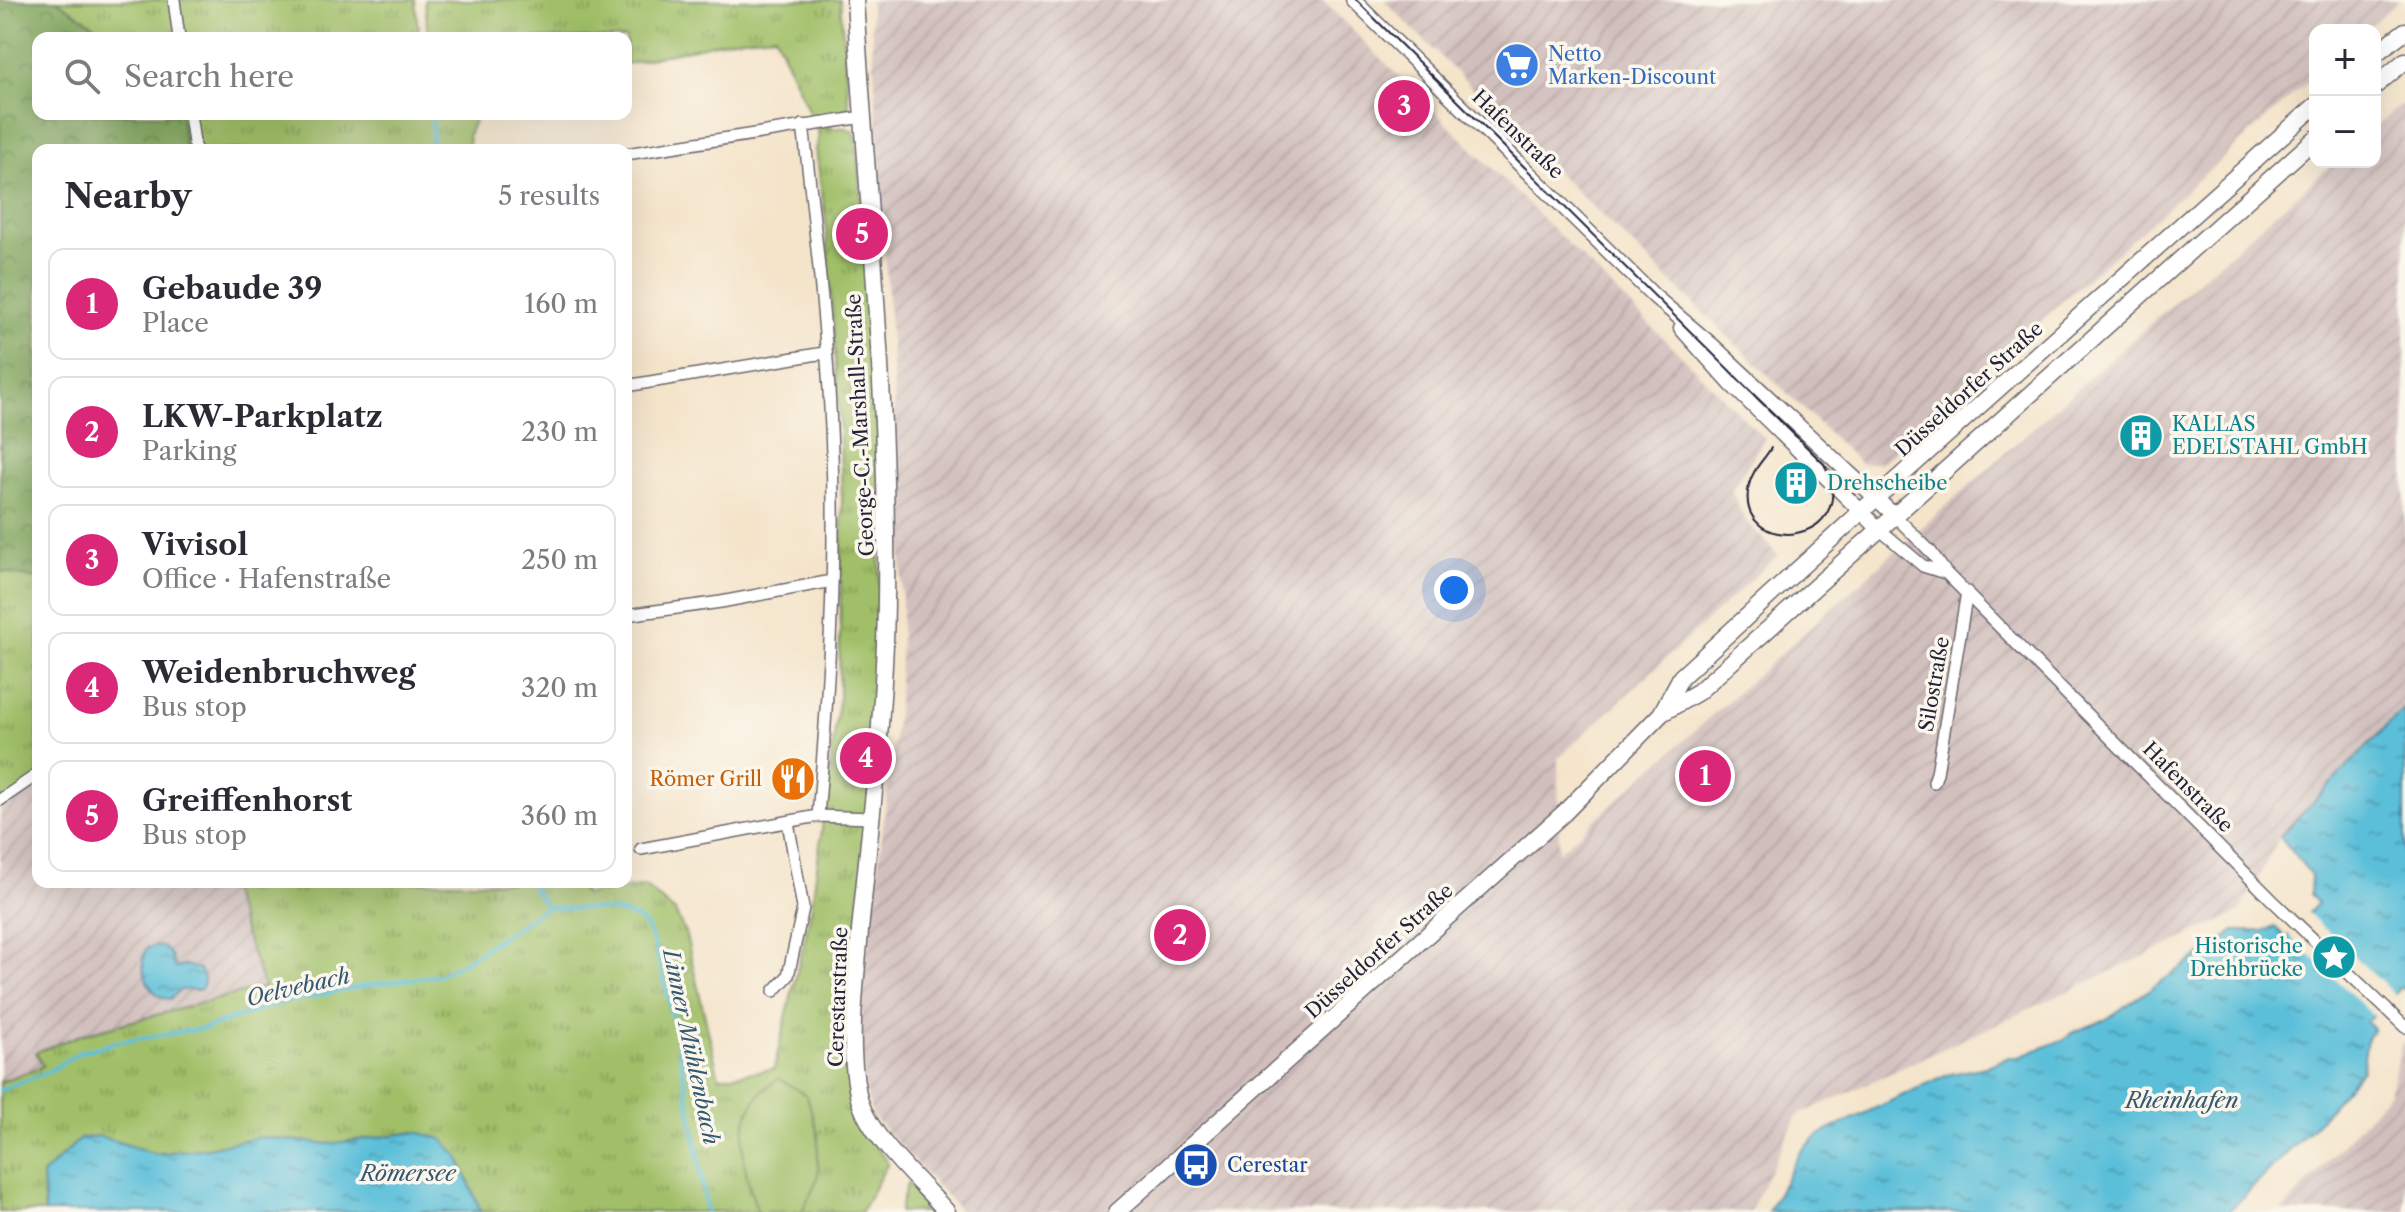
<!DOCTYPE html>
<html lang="en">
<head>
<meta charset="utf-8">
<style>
  :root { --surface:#fff; --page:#f2f2f3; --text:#2b2b33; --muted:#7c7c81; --line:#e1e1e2; --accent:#db2777 }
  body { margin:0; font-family:"Libre Caslon Text",serif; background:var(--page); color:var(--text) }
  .controls { position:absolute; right:24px; top:24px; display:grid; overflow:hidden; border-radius:16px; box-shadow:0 8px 32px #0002 }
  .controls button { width:72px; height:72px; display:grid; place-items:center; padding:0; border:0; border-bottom:2px solid var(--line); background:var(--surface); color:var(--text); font:40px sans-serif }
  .you { position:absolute; left:1454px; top:590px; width:28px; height:28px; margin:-20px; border:6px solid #fff; border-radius:50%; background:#1a73e8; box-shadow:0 0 0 12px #1a73e833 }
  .badge { display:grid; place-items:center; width:52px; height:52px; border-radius:50%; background:var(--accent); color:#fff; font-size:26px; font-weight:700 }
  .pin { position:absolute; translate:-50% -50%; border:4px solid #fff; box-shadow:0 2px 8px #0006 }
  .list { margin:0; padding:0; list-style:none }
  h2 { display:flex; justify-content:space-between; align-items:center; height:104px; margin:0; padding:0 32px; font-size:34px }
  h2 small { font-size:26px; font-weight:400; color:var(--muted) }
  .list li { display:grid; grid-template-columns:52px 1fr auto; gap:24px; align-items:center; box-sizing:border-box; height:112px; margin:0 16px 16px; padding:0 16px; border:2px solid var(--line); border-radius:16px }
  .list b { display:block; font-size:30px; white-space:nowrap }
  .list p { margin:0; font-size:26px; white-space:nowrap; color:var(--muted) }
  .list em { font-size:26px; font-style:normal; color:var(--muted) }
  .icon { flex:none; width:44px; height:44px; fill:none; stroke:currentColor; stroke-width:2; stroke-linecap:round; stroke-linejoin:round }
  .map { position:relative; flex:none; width:2405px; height:1212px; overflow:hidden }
  .search { position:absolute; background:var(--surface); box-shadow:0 8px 32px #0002; left:32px; top:32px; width:600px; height:88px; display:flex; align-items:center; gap:20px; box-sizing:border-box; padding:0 28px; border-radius:16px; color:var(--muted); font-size:30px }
  .panel { position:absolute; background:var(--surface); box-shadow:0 8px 32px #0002; left:32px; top:144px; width:600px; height:744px; border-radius:16px }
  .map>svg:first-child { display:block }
  .industrial { fill:url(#industrial-furrows) }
  .grass { fill:url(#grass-tufts); stroke:#617052; stroke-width:2 }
  .forest { fill:url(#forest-crowns); stroke:#51644c; stroke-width:2 }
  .pitch { fill:#a0bf68; stroke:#617052; stroke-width:2 }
  .water { fill:url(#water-ripples); stroke:#3e708a; stroke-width:2 }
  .pier { fill:#f4e4ca }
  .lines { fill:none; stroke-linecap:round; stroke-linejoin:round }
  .stream { stroke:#5bbfd9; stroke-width:4 }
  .minor-casing { stroke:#6c666d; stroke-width:14 }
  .tertiary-casing { stroke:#6c666d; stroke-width:17 }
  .secondary-casing { stroke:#6c666d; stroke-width:19 }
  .minor { stroke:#fff; stroke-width:11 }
  .tertiary { stroke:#fff; stroke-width:14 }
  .secondary { stroke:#fff; stroke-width:16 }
  .tram { stroke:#22223b; stroke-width:2 }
  .labels { text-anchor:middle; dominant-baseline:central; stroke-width:7; stroke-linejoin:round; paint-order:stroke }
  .shop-label { font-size:20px; fill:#366cbe; stroke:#fbf7ec; text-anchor:start }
  .street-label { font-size:20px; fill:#22223b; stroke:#fbf7ec }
  .culture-label { font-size:20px; fill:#0d838f; stroke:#fbf7ec; text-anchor:start }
  .food-label { font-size:20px; fill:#c56008; stroke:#fbf7ec; text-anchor:end }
  .transit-label { font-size:20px; fill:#164399; stroke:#fbf7ec; text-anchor:start }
  .water-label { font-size:22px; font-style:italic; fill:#365972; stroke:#fbf7ec }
</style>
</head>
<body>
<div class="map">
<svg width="2405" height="1212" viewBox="0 0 2405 1212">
  <defs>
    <pattern id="industrial-furrows" width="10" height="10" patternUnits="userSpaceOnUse" patternTransform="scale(2)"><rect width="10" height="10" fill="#d1bfbd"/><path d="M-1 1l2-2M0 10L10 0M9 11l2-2" fill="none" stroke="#b3a4a3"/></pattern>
    <pattern id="grass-tufts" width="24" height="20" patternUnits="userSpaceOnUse" patternTransform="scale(2)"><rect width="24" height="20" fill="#a0bf68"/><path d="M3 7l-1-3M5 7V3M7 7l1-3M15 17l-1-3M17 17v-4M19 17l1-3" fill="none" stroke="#829b57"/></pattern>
    <pattern id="forest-crowns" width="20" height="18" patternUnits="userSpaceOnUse" patternTransform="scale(2)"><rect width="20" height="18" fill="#80a65c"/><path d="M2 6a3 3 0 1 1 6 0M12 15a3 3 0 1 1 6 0" fill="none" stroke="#68874d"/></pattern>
    <pattern id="water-ripples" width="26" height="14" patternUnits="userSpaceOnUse" patternTransform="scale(2)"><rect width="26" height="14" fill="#5bbfd9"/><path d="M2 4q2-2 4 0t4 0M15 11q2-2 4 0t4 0" fill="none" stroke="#4b9bb1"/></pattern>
  </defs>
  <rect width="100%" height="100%" fill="#fbf7ec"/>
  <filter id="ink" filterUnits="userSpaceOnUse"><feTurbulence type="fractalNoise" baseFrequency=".0125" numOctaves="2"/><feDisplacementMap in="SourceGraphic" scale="16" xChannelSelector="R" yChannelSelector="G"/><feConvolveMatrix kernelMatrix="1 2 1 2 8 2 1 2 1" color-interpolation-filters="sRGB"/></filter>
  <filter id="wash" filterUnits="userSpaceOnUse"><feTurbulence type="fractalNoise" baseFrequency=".006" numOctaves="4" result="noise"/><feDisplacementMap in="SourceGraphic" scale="32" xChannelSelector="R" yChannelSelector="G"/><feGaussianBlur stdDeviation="1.8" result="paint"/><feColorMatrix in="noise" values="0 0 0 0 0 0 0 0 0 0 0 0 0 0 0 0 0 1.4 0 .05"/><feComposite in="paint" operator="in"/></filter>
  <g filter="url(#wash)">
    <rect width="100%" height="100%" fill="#f4e4ca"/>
    <path class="industrial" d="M 873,0 L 1322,0 L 1765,439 L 1731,490 L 1744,519 L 1778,555 L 1558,758 L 1559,852 L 2135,337 L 2334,162 L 2375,162 L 2375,126 L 2405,102 L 2405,707 L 2280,836 L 2240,912 L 1797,1116 L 1750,1212 L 961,1212 L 872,1115 L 864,1084 L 861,1037 L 863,987 L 898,705 L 902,608 L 901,510 L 870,2 Z
      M 1384,0 L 2399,0 L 2365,30 L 2315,30 L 2315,75 L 1883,462 L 1861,464 L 1542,158 Z
      M 38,780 L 38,882 L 227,882 L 264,987 L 83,1034 L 37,1052 L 44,1066 L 0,1082 L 0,805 Z
      M 2405,1039 L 2405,1212 L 2281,1212 L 2389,1094 L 2402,1042 Z"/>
    <path class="grass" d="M 56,0 L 415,0 L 419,38 L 114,38 Z
      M 425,0 L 840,0 L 849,108 L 827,129 C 840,128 848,124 856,136 C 865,260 880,385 880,510 C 881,703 862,897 850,1090 L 858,1120 L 888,1163 L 861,1212 L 481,1212 L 458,1156 L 417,1132 L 328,1144 L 258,1137 L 208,1148 L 156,1154 L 99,1136 L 80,1139 L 42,1175 L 45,1212 L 0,1212 L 0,1082 L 43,1066 L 36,1052 L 83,1034 L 264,987 L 227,882 L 581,882 L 584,895 L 645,886 L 675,912 L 685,932 L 719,1077 L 774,1069 L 811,912 L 839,699 L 842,500 L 839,407 L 825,214 L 816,150 L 819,135 L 775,35 L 733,39 L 626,64 L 626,38 L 428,38 Z
      M 181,114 L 477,114 L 468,135 L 470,150 L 185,150 Z
      M 0,571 L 38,579 L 38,780 L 0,805 Z
      M 907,1183 L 933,1212 L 899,1212 Z"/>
    <path class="forest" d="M 0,0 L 56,0 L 114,38 L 38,38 L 38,114 L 181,114 L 185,150 L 38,150 L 38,579 L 0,571 Z"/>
    <path class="pitch" d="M 779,1078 L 807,1096 L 818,1134 L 818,1178 L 802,1212 L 758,1212 C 744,1176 733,1128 759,1095 C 764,1088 773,1083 779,1078 Z"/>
    <path class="water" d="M 2405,707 L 2405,990 L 2402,987 L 2366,1022 L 2373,1029 L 2367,1038 L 2362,1070 L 2315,1125 L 2228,1212 L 1768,1212 L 1800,1152 L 1818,1135 L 1946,1075 L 1985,1067 L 2009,1057 L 2019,1057 L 2065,1039 L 2071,1033 L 2105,1020 L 2235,931 L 2262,931 L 2275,927 L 2286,938 L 2318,903 L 2310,895 L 2311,875 L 2280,836 Z
      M 155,946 L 163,947 L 171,955 L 175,968 L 185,965 L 199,969 C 205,977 206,982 200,990 L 180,990 L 170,999 C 149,999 136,964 147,948 Z
      M 417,1132 L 442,1139 L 458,1156 L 481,1212 L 45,1212 L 42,1175 L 80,1139 L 99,1136 L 156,1154 L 208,1148 L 258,1137 L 328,1144 Z"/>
    <path class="pier" d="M 2306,911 L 2397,997 L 2376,1018 L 2286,932 Z"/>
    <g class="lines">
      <path class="stream" d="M 432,114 L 432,150
        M 532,882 L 533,889 L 547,907 C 574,910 621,905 642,922 C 666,942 700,1169 707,1212
        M 0,1090 L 48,1072 L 80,1052 L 117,1042 L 206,1028 L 277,1004 L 369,985 L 439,975 L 459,965 L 547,907"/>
    </g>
  </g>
  <g filter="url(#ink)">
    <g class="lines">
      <g class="minor-casing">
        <path id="minor" d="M 174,0 L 179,38
          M 190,114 L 195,150
          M 803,125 C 818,250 832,376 833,501 C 834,606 827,711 818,816
          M 626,154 L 863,117
          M 626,386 L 824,353
          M 1894,515 L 1931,552 L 1946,573 L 2272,900 L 2405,1027
          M 1878,528 L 1923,566 L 1945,573
          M 626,615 L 721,602 L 832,581
          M 1934,782 L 1937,773 L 1967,592
          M 0,800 L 38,774
          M 641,849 L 818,816 L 870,818
          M 774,991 L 788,976 L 803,908 L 788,822"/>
      </g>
      <g class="tertiary-casing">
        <path id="tertiary" d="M 1353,0 L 1655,297 L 1713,346 L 1894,515
          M 1681,328 L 1732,385 L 1878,528"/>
      </g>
      <g class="secondary-casing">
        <path id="secondary" d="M 855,0 C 868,214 892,429 885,644 C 881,740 869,836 860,931 C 856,983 847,1042 858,1094 C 866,1135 919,1180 947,1212
          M 2375,54 L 2405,31
          M 2375,86 L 2405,61
          M 1662,712 L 1681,677 L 1876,498 L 2315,106
          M 1117,1212 L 1564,813 L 1662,713 L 1698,692 L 2315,139"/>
      </g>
      <use href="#minor" class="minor"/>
      <use href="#tertiary" class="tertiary"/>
      <use href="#secondary" class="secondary"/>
      <path class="tram" d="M 1356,0 L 1824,464 C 1866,544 1733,561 1749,485 C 1752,470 1764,460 1771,448"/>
    </g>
  </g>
  <defs>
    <g id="supermarket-disc" transform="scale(2.3)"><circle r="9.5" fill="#3f7fe0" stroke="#fbf7ec"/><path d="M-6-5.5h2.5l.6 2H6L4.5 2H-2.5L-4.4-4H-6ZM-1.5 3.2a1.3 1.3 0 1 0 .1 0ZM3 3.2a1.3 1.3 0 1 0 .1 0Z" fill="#fff"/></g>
    <g id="building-disc" transform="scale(2.3)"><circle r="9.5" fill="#0f9aa8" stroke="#fbf7ec"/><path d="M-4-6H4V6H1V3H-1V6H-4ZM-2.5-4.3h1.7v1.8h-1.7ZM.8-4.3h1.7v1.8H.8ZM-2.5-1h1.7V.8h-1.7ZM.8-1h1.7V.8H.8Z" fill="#fff"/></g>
    <g id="restaurant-disc" transform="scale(2.3)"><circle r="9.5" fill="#e8710a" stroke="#fbf7ec"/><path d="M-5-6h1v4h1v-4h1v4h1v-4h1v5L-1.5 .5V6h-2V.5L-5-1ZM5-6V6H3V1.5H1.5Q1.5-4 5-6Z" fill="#fff"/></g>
    <g id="sight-disc" transform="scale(2.3)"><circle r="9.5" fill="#0f9aa8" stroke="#fbf7ec"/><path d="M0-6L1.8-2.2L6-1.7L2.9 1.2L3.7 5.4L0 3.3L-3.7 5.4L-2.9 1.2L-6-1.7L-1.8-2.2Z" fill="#fff"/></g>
    <g id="bus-disc" transform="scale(2.3)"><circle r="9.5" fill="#1a4fb4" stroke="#fbf7ec"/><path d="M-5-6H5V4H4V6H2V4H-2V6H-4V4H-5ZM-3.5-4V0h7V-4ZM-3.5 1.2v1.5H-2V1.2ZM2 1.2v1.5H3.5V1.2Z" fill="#fff"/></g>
  </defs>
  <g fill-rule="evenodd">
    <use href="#supermarket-disc" x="1517" y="65"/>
    <use href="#building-disc" x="2141" y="436"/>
    <use href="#building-disc" x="1796" y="483"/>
    <use href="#restaurant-disc" x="793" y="779"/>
    <use href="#sight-disc" x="2334" y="957"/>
    <use href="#bus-disc" x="1196" y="1165"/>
  </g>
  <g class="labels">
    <g class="shop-label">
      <text x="1548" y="54">Netto<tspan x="1548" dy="23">Marken-Discount</tspan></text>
    </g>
    <g class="street-label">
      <text transform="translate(1518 134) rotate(44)">Hafenstraße</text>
      <text transform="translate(1969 389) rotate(-42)">Düsseldorfer Straße</text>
      <text transform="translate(860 425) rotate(-93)">George-C.-Marshall-Straße</text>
      <text transform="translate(1934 684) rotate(-80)">Silostraße</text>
      <text transform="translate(2188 787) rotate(45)">Hafenstraße</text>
      <text transform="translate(1379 951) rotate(-42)">Düsseldorfer Straße</text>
      <text transform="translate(838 997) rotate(-88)">Cerestarstraße</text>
    </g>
    <g class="culture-label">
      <text x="2172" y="424">KALLAS<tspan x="2172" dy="23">EDELSTAHL GmbH</tspan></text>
      <text x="1827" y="483">Drehscheibe</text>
      <text x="2303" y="946" text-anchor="end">Historische<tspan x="2303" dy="23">Drehbrücke</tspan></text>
    </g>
    <g class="food-label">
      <text x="762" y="779">Römer Grill</text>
    </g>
    <g class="transit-label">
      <text x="1227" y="1165">Cerestar</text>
    </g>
    <g class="water-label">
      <text transform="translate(298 987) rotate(-13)">Oelvebach</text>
      <text transform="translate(691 1047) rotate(78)">Linner Mühlenbach</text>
      <text x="2182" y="1100">Rheinhafen</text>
      <text x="408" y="1173">Römersee</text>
    </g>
  </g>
</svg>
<div class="controls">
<button>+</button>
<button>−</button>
</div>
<div class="you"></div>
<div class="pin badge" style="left:1705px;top:776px">1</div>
<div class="pin badge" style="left:1180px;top:935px">2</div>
<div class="pin badge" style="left:1404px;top:106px">3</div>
<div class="pin badge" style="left:866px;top:758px">4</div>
<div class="pin badge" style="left:862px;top:234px">5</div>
<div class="search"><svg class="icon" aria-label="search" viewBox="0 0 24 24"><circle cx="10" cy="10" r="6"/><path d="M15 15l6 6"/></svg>Search here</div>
<section class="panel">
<h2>Nearby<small>5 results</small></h2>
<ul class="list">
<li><span class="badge">1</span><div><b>Gebaude 39</b><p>Place</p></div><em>160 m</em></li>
<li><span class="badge">2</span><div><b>LKW-Parkplatz</b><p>Parking</p></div><em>230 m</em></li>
<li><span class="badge">3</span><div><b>Vivisol</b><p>Office · Hafenstraße</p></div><em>250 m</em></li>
<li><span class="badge">4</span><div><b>Weidenbruchweg</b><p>Bus stop</p></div><em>320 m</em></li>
<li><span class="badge">5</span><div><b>Greiffenhorst</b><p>Bus stop</p></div><em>360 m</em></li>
</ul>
</section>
</div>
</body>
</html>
